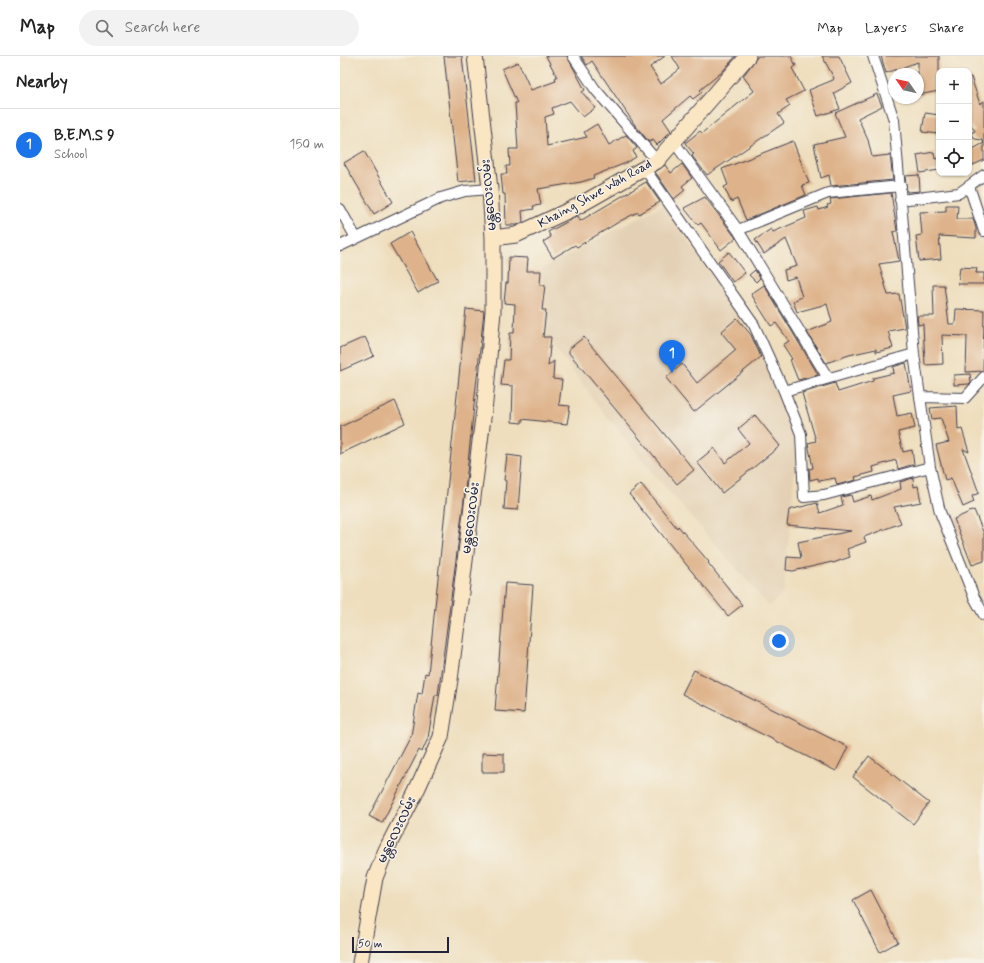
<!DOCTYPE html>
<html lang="en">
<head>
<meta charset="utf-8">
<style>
  :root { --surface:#fff; --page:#f2f2f2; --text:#222; --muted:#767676; --line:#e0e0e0; --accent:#1a73e8 }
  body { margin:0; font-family:Mynerve,"Noto Sans Myanmar",sans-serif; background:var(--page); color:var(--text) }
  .controls { position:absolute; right:12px; top:12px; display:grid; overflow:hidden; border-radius:8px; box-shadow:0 1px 3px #0004 }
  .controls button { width:36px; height:36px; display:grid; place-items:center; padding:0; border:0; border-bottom:1px solid var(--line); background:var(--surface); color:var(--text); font:20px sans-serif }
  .compass { position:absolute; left:548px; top:12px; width:36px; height:36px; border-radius:50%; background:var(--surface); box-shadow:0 1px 3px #0004; rotate:304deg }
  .scale { position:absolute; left:12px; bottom:10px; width:97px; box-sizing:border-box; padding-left:4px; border:2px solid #22223b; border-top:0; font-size:11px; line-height:14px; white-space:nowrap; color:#22223b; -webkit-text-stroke:3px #f7f3e8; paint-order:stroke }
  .you { position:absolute; left:439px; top:585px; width:14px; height:14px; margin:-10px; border:3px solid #fff; border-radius:50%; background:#1a73e8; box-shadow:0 0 0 6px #1a73e833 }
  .badge { display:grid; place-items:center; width:26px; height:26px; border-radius:50%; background:var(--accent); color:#fff; font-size:13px; font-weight:700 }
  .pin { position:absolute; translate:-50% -33px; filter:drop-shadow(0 1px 2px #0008) }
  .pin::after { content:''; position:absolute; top:21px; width:14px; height:12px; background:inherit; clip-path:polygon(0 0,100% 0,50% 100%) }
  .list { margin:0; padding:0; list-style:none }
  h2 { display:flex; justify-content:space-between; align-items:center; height:52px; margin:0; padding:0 16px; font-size:17px }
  h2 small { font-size:13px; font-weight:400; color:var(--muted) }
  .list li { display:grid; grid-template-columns:26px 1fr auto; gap:12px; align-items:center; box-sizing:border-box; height:72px; padding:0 16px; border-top:1px solid var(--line) }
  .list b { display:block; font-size:15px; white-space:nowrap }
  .list p { margin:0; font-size:13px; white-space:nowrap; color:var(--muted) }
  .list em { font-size:13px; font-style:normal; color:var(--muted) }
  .icon { flex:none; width:22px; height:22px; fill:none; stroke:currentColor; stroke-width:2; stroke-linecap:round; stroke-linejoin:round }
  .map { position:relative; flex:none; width:644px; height:907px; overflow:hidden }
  header { display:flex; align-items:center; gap:24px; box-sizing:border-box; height:56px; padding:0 20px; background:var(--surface); border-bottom:1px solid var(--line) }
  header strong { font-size:19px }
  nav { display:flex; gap:22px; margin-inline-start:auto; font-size:14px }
  .search { width:280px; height:36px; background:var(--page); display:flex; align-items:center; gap:10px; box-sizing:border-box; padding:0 14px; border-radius:22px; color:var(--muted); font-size:15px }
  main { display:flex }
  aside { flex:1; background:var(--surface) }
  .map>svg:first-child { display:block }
  .built { fill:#e4d1b5 }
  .building { fill:#deb38b }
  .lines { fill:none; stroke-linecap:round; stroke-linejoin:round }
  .street-casing { stroke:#413e4e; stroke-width:12 }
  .secondary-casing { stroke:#413e4e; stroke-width:17 }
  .street { stroke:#fff; stroke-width:10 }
  .secondary { stroke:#fbe6c4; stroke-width:15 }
  .labels { text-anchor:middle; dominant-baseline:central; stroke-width:3; stroke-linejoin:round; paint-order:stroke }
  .street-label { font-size:13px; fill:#22223b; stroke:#f7f3e8 }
</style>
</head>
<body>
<header>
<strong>Map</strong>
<div class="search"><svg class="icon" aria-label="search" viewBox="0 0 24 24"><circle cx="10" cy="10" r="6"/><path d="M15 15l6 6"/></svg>Search here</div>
<nav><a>Map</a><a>Layers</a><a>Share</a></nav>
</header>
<main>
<aside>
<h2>Nearby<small></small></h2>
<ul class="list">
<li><span class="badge">1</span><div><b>B.E.M.S 9</b><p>School</p></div><em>150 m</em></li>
</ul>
</aside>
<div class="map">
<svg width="644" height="907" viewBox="0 0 644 907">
  <rect width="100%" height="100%" fill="#f7f3e8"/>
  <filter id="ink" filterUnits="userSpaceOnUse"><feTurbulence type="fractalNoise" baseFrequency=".025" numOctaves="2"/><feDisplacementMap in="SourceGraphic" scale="8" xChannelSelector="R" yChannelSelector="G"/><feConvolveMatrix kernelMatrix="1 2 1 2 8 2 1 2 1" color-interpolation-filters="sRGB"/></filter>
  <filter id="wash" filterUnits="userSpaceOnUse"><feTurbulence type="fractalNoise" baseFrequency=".012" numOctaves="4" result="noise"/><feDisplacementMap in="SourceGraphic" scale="16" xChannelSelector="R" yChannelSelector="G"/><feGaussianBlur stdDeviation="0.9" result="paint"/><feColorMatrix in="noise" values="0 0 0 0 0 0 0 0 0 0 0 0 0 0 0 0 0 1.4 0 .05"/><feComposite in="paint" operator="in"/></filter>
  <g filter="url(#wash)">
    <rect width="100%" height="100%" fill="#eedebd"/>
    <path class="built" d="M 323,149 L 415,282 L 458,380 L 444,536 L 429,550 L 314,418 L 259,351 L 206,278 L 201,213 Z"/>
    <g id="blocks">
      <path class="building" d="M 104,0 L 122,0 L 136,124 L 118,126 Z
        M 206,0 L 227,0 L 245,34 L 242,36 L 255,52 L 243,61 L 230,45 L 212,52 L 214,58 L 205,61 L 207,90 L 247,81 L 244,76 L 257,68 L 269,89 L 286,79 L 297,92 L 293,95 L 296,101 L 286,107 L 253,120 L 254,122 L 241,126 L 198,133 L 201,149 L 193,150 L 194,153 L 182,155 L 183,166 L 177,169 L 166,169 L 165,138 L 163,138 L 161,118 L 167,118 L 166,110 L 170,110 L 169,93 L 178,93 L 175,47 L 177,47 L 162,13 L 178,6 L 191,34 L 216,25 L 215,22 L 217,21 Z
        M 241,0 L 325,0 L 310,11 L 321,28 L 340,13 L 332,0 L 396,0 L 382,16 L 360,34 L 362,36 L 353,43 L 350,40 L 323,63 L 331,75 L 317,89 L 313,84 L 309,86 L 295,69 L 252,5 L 247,9 Z
        M 418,0 L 451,0 L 456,10 L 452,12 L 464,35 L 446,44 L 450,50 L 438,58 L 444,67 L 367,119 L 352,100 L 354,98 L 345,87 L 360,75 L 362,77 L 414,35 L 403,20 Z
        M 482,0 L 499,0 L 512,27 L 494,37 L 500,53 L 478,60 L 469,34 L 493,24 L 494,22 Z
        M 541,0 L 599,0 L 599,35 L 578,39 L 578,6 L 546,17 Z
        M 629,21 L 631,21 L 640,48 L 644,45 L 644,104 L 629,111 L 629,95 L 644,87 L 642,84 L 635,83 L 631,77 L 635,75 L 629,66 Z
        M 537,38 L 542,50 L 518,62 L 528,84 L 532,101 L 550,99 L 553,124 L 491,130 L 489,119 L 481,122 L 474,88 L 505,81 L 495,57 Z
        M 585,57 L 599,59 L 599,78 L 582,76 Z
        M 453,85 L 469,127 L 462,129 L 466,139 L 406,164 L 397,143 L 391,146 L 384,131 L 388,129 L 382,113 Z
        M 24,95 L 53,146 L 34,158 L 4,107 Z
        M 594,96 L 595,103 L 599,102 L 599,114 L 580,117 L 577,99 Z
        M 342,108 L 352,122 L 342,130 L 345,134 L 334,143 L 315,116 L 325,109 L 331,117 Z
        M 579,119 L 580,135 L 567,136 L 565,120 Z
        M 306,126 L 320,146 L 299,158 L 298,156 L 282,164 L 237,191 L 235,189 L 213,202 L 203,186 L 211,181 L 208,176 L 238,160 L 240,165 Z
        M 551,137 L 557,175 L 553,176 L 559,205 L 539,208 L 548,239 L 559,238 L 565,272 L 548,275 L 553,292 L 536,296 L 536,293 L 509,299 L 486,307 L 467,276 L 492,266 L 487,248 L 457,256 L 453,245 L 462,241 L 456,221 L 446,224 L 444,214 L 457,210 L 446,183 L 424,198 L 415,184 L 431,173 L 433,176 L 466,162 L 464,155 L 478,151 L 479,154 L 488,151 L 487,149 L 491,148 L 490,143 Z
        M 365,141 L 396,182 L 381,194 L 361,167 L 358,169 L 344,152 Z
        M 606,149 L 618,149 L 617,163 L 633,163 L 636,172 L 636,182 L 599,180 L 601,203 L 579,205 L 576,180 L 582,179 L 580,156 L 606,155 Z
        M 70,176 L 98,225 L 78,237 L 50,188 Z
        M 389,196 L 405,217 L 393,226 L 378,205 Z
        M 169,201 L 188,202 L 187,215 L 201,215 L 200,229 L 205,229 L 202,254 L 206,254 L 203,281 L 211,281 L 208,310 L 214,305 L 213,323 L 222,324 L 219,349 L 230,350 L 227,368 L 182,363 L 182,367 L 172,366 L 173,330 L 161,329 L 164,304 L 169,304 L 170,277 L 174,277 L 175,248 L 164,247 L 166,227 L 168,227 Z
        M 620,211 L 637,212 L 636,217 L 644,217 L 644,228 L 618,228 Z
        M 415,214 L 420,222 L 416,226 L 409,219 Z
        M 424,229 L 476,315 L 478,319 L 458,324 L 450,304 L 452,303 L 443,289 L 449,285 L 436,267 L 431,270 L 411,238 Z
        M 593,229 L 604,229 L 609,268 L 615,268 L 616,253 L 644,254 L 643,315 L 626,316 L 627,280 L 602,279 L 603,308 L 585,309 L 583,268 L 578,269 L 577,260 L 594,260 Z
        M 126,253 L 144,255 L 124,444 L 98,639 L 95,639 L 88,682 L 82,696 L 79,694 L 42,767 L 29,760 L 71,680 L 78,637 L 82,638 L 85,617 L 88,618 Z
        M 397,262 L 411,279 L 421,301 L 354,356 L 326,322 L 342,308 L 357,327 L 396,294 L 381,276 Z
        M 25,281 L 34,300 L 0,315 L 0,292 Z
        M 244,281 L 354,414 L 337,428 L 229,297 L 229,293 Z
        M 566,307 L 571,335 L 553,339 L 557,360 L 572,357 L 575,372 L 558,376 L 563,396 L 572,394 L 574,408 L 558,413 L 556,404 L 533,411 L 534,416 L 515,421 L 516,424 L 497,429 L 495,422 L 479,425 L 478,422 L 470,424 L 469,413 L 473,412 L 468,387 L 476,385 L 462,337 L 495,327 L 498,336 L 533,325 L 533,322 L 554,317 L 553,311 Z
        M 630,318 L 631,326 L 629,328 L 614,329 L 614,319 Z
        M 55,345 L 65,367 L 0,398 L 0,371 Z
        M 617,350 L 618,374 L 622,373 L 629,396 L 623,393 L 639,437 L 632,440 L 634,446 L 623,451 L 611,422 L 605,424 L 596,389 L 609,386 L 601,362 L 592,363 L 590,352 Z
        M 415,359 L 440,390 L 382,437 L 357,406 L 374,392 L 385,407 L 409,387 L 398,373 Z
        M 167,399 L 182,401 L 178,454 L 164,453 L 166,425 L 164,424 Z
        M 573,422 L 574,431 L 578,430 L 581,446 L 554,451 L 561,467 L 524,481 L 526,486 L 507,493 L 510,501 L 493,507 L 492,506 L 453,515 L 446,514 L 447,501 L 461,502 L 458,486 L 511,475 L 447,469 L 449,454 L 477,447 L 480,457 L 503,449 L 501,441 L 511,439 L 513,446 L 531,440 L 532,444 L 561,433 L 560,426 Z
        M 301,428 L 337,472 L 338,470 L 369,506 L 368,507 L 402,549 L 388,560 L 289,438 Z
        M 634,454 L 644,478 L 644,505 L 632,509 L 614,463 Z
        M 165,527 L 193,529 L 184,657 L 155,655 Z
        M 354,614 L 508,691 L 496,715 L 342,638 Z
        M 142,697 L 164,698 L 164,716 L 142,716 Z
        M 529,700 L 589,747 L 573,768 L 513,721 Z
        M 531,834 L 558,886 L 540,896 L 513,844 Z"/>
    </g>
  </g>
  <g filter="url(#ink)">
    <use href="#blocks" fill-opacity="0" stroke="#413e4e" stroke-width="1"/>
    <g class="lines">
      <g class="street-casing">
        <path id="street" d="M 233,0 L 255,33 L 317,105
          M 533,0 L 554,64 L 574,298 L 590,411 L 600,456 L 634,541 L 644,559
          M 334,86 L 398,174 L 488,322
          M 305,113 L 414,269 L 444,335 L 461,378 L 464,441 L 484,439 L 590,411
          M 629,130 L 644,175
          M 560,144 L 619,137 L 644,119
          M 0,153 L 16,182
          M 398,174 L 488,137 L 561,130
          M 0,190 L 101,142 L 125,135 L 150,133
          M 444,335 L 574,298
          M 580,341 L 625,342 L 644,321"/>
      </g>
      <g class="secondary-casing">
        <path id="secondary" d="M 153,182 L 176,179 L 238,150 L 317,105 L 408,0
          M 20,907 L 35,822 L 46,794 L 75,738 L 101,681 L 110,624 L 145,346 L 153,255 L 153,182 L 150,133 L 135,0"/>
      </g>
      <use href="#street" class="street"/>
      <use href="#secondary" class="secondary"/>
    </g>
  </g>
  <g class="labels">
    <g class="street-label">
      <text transform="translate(255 138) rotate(-29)">Khaing Shwe Wah Road</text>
      <text transform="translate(149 139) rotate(-95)">မန္တလေးလမ်း</text>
      <text transform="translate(131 462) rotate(-83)">မန္တလေးလမ်း</text>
      <text transform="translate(57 774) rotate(-64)">မန္တလေးလမ်း</text>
    </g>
  </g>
</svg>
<div class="controls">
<button>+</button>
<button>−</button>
<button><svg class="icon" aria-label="locate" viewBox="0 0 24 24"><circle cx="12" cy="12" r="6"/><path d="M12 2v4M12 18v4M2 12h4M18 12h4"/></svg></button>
</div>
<svg class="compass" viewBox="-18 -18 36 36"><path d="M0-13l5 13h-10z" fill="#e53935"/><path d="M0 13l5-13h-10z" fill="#767676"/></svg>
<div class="scale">50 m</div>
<div class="you"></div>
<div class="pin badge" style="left:332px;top:317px">1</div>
</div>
</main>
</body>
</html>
